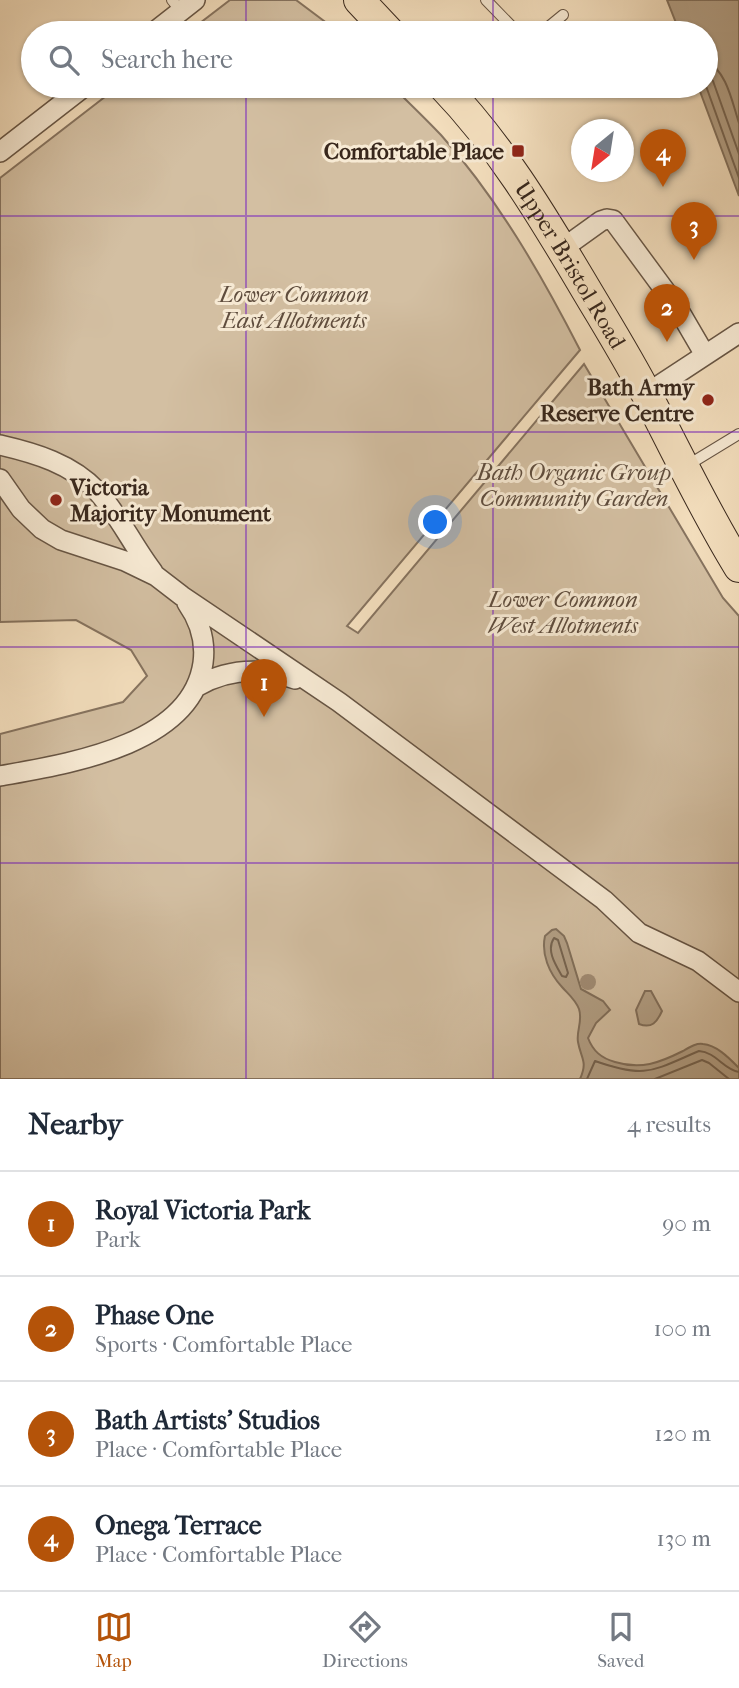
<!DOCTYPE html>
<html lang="en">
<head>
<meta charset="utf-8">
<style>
  :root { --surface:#fff; --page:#f2f2f3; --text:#1f2937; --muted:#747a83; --line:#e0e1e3; --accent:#b45309 }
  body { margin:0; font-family:"IM FELL French Canon",serif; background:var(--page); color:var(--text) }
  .compass { position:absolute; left:571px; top:119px; width:63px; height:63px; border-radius:50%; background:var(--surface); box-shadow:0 2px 5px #0004; rotate:210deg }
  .you { position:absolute; left:436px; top:523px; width:24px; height:24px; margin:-18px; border:5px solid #fff; border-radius:50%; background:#1a73e8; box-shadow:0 0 0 10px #1a73e833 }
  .badge { display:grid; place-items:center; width:46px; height:46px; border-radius:50%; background:var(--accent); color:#fff; font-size:23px; font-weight:700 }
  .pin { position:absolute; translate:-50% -58px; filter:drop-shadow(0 2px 4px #0008) }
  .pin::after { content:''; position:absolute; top:37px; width:24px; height:21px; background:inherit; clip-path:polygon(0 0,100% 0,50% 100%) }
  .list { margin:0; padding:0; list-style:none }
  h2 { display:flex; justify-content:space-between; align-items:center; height:91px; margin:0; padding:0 28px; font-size:30px }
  h2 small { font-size:23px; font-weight:400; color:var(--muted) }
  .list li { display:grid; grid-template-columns:46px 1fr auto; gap:21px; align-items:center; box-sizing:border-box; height:105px; padding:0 28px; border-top:2px solid var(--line) }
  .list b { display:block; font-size:26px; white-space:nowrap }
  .list p { margin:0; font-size:23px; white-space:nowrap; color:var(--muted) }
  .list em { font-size:23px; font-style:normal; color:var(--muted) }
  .icon { flex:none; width:38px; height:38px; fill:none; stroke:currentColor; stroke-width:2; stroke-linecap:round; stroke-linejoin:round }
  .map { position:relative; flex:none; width:739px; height:1079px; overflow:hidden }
  .search { position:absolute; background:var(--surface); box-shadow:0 2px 5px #0004; left:21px; right:21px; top:21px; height:77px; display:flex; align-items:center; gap:18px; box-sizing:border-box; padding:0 24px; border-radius:38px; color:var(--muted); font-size:26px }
  .sheet { height:511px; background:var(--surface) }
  nav { display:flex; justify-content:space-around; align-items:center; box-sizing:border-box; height:98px; border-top:2px solid var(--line); background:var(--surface); font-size:19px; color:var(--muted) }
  nav a { display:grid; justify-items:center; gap:4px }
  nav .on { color:var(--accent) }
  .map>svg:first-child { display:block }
  .green { fill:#d3bfa2; stroke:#86735f; stroke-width:2 }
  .water { fill:#b3a086; stroke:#82705c; stroke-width:2 }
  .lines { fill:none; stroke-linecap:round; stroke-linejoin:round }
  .shore { stroke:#766451; stroke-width:2 }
  .service-casing { stroke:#675544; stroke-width:12 }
  .minor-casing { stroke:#675544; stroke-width:22 }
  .primary-casing { stroke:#38271c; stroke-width:32 }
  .service { stroke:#f7ead4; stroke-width:10 }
  .minor { stroke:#f7ead4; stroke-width:19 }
  .primary { stroke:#f3debd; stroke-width:30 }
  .tree { fill:#a28e77 }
  .grid { fill:none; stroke:#7b2cbf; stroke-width:2; stroke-opacity:0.55 }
  .poi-dot { fill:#8f2418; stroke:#f7ead4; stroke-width:2.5 }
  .labels { text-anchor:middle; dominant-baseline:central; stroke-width:6; stroke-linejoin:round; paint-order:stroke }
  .poi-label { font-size:23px; font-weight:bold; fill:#38271c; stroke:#f7ead4; text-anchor:end }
  .street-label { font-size:23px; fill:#38271c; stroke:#f7ead4 }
  .park-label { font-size:23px; font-style:italic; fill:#5f4d3e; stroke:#f7ead4 }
</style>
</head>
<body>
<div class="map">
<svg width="739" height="1079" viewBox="0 0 739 1079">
  <rect width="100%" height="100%" fill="#f3debd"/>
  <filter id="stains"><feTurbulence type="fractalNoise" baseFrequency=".00286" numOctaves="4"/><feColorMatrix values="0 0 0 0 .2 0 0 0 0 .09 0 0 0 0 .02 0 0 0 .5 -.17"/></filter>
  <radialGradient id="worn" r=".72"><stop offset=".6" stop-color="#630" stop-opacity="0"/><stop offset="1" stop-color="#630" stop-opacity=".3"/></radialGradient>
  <path class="green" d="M 230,0 L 296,0 L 340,33 L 187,33 Z
    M 119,86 L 392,86 C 408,102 425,118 441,135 C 498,199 541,274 580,350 L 347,626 L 358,633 L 584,364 L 723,598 L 739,616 L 739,1079 L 0,1079 L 0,734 L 123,702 L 147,676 L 131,650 L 76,620 L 0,622 L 0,178 Z"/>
  <path class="water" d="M 667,0 L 739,0 L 739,196 L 698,86 L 706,86 L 706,33 L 680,33 Z
    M 556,929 L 564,936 L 567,943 L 581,989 L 603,1001 L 610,1010 L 596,1023 L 588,1038 C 593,1051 601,1058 615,1062 C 641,1070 659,1063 683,1051 C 690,1047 696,1043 703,1044 C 717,1045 730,1059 739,1068 L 739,1079 L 580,1079 C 588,1061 581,1059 578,1042 C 576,1031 583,1021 579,1009 C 575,999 568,994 562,987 C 549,973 541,954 545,936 L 552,930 Z
    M 645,991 L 651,991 L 662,1011 C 657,1022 652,1029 639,1024 L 636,1010 Z"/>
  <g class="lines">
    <path class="shore" d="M 706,61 C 727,71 732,102 739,123
      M 706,72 L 713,81 L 739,154
      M 706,86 L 739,178
      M 554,938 L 558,940 L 568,973 L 566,977 L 562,976 C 555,964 546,950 554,938 Z
      M 587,1079 L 595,1061 C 646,1079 652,1071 699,1051 C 716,1052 724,1070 739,1072
      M 655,1079 L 702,1060 L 709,1063 L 729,1079"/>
    <g class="service-casing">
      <path id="service" d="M 172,0 L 181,11
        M 486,0 L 518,33
        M 541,33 L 563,15
        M 463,101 L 480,86
        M 688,465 L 739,434"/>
    </g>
    <g class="minor-casing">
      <path id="minor" d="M 153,33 L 195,0
        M 0,152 L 85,86
        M 562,249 L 601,221 L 607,219 L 613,220 L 677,307 L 705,355
        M 646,394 L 739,333
        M 0,445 C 35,453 72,464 97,491 C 119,515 133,546 153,572
        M 0,479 L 21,509 L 42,529 L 61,540 L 125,561 L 156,576 L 182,596 L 339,702 L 604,900 L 639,933 L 698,961 L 739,992
        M 196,687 C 227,669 261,667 295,679
        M 0,776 C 66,764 191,746 203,663 C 206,641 199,620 187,603"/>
    </g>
    <g class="primary-casing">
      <g id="primary">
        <path d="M 359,0 L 390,33"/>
        <path id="s1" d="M 443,86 C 499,144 540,212 581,281 C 604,320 628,358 648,397 C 678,454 705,512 739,567"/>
      </g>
    </g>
    <use href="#service" class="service"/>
    <use href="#minor" class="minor"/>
    <use href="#primary" class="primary"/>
  </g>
  <circle class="tree" cx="588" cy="982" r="8"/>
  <path class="grid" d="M 246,0 L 246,33M 493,0 L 493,33M 246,86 L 246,1079M 493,86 L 493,1079M 0,216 L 739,216M 0,432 L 739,432M 0,647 L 739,647M 0,863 L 739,863"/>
  <g class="poi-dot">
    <rect x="511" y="144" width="14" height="14" rx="3.5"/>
    <circle cx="708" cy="400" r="7"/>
    <circle cx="56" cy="500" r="7"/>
  </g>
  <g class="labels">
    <g class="poi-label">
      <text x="504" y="151">Comfortable Place</text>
      <text x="694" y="387">Bath Army<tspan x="694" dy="26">Reserve Centre</tspan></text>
      <text x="70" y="487" text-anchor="start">Victoria<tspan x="70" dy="26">Majority Monument</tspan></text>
    </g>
    <g class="street-label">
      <text stroke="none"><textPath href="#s1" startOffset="220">Upper Bristol Road</textPath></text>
    </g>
    <g class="park-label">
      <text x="294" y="294">Lower Common<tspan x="294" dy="26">East Allotments</tspan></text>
      <text x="574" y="472">Bath Organic Group<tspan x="574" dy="26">Community Garden</tspan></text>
      <text x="563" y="599">Lower Common<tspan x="563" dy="26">West Allotments</tspan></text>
    </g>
  </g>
  <rect width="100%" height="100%" filter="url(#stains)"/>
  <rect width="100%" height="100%" fill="url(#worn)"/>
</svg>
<svg class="compass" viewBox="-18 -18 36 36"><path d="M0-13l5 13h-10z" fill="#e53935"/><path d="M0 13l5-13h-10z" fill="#747a83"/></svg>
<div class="you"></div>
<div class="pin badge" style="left:264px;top:717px">1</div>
<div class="pin badge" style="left:667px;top:342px">2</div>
<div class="pin badge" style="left:694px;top:260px">3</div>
<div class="pin badge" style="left:663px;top:187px">4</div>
<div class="search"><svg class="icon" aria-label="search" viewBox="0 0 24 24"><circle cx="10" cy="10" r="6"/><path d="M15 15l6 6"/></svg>Search here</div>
</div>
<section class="sheet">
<h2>Nearby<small>4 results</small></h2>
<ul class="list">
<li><span class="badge">1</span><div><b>Royal Victoria Park</b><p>Park</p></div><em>90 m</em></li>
<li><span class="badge">2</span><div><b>Phase One</b><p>Sports · Comfortable Place</p></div><em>100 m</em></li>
<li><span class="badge">3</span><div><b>Bath Artists' Studios</b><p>Place · Comfortable Place</p></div><em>120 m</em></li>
<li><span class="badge">4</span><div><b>Onega Terrace</b><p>Place · Comfortable Place</p></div><em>130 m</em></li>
</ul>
</section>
<nav>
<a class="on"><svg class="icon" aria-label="map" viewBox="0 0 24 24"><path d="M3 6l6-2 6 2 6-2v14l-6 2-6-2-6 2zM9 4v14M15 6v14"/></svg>Map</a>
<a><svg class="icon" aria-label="directions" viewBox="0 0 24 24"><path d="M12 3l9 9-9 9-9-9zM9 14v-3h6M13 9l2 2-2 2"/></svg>Directions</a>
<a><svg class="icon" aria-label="saved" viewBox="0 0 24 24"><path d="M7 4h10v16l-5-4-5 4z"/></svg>Saved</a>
</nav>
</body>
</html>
